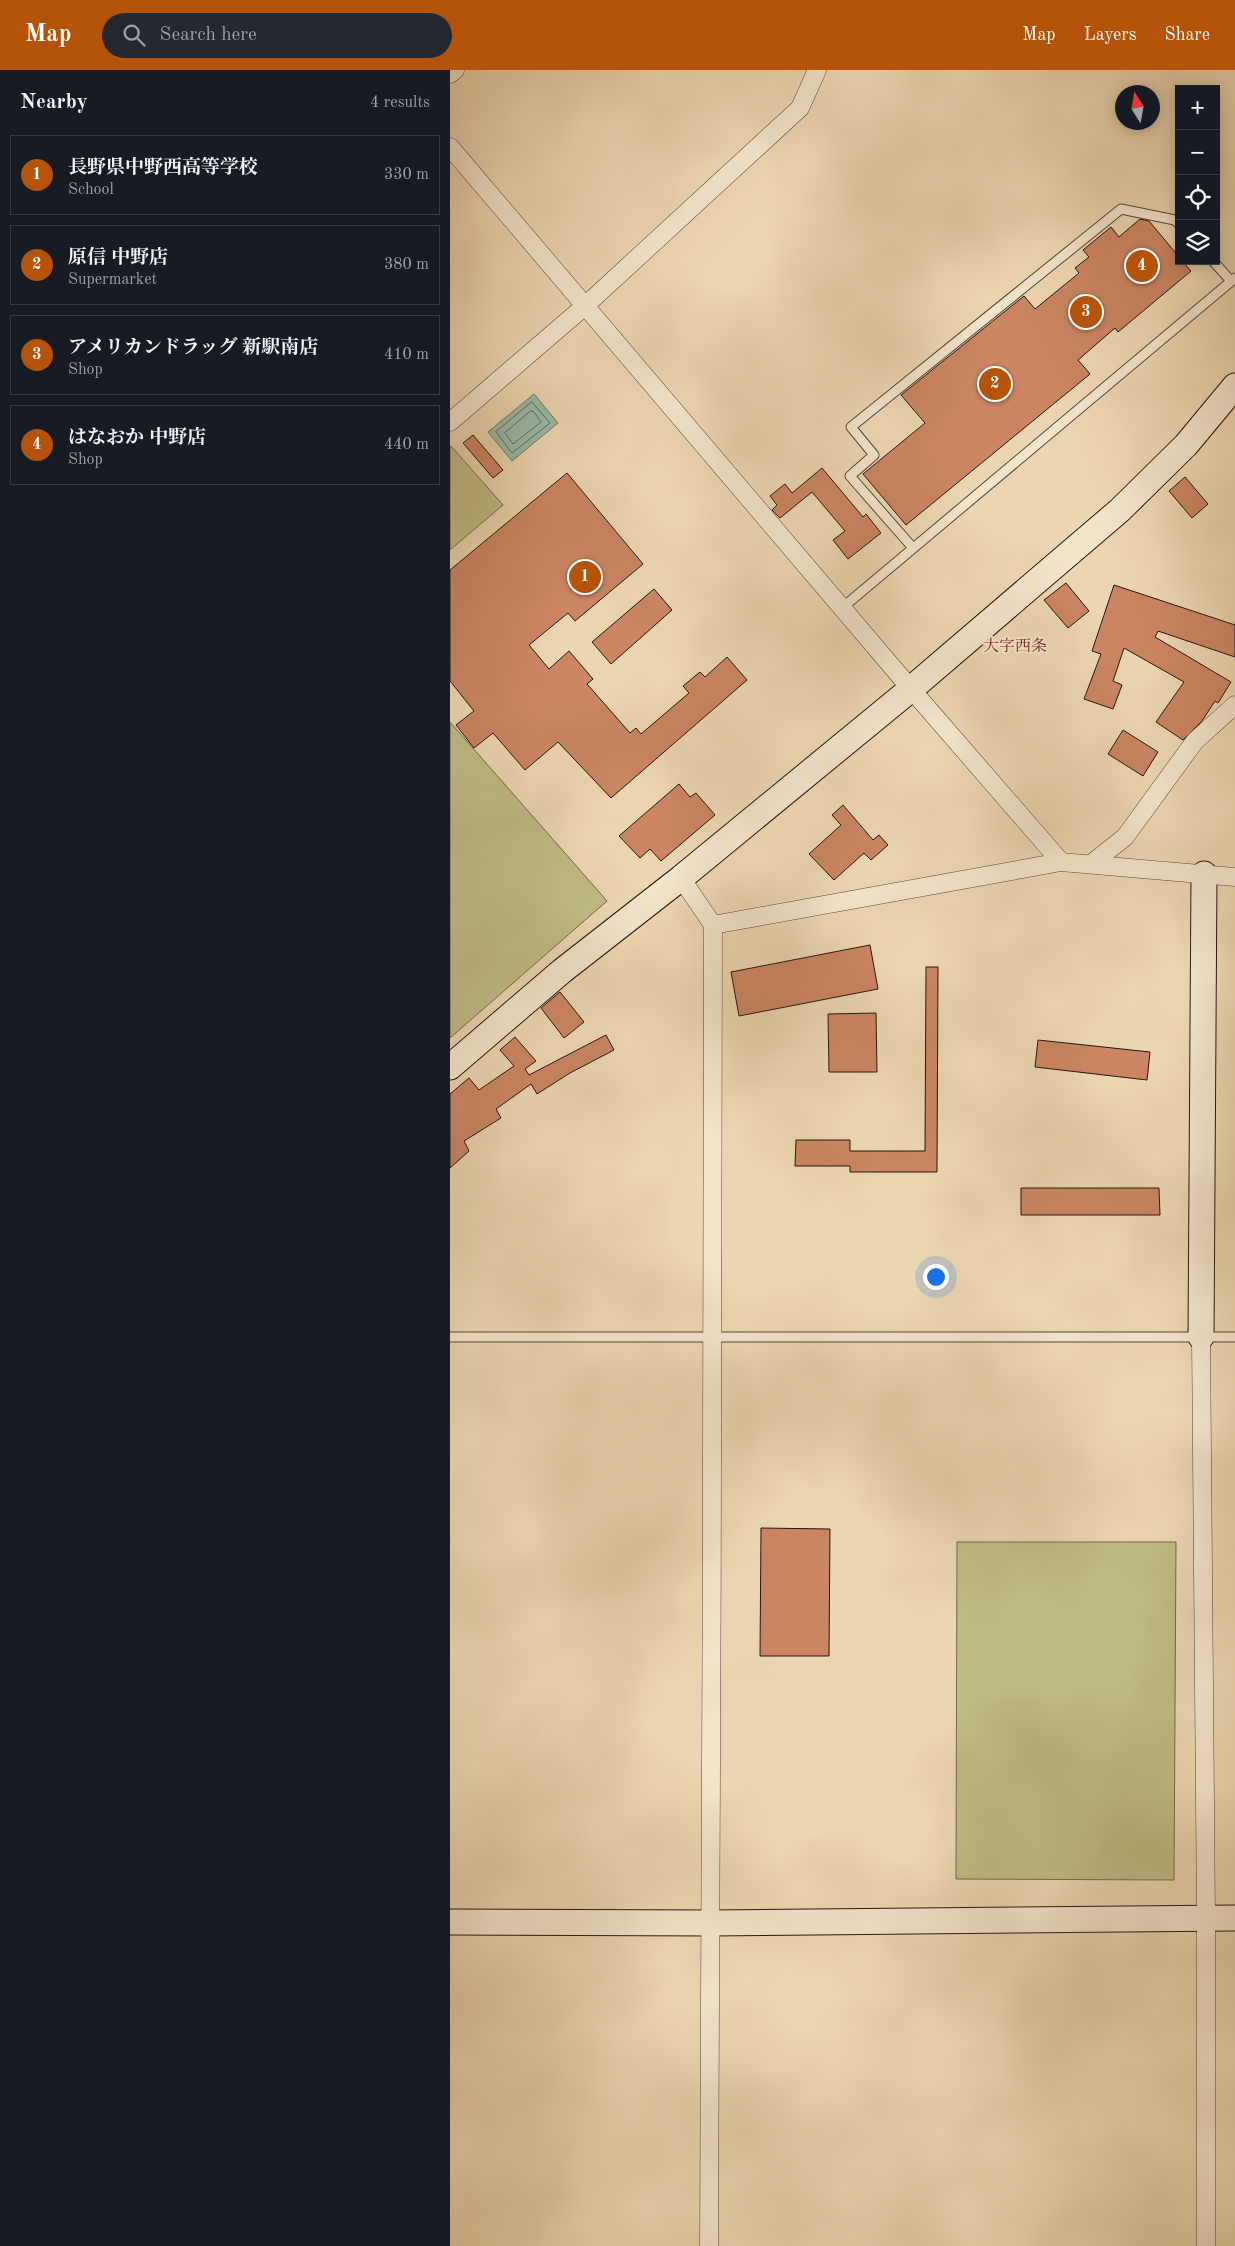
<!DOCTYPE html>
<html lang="en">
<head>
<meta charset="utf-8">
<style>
  :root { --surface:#171b24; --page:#242831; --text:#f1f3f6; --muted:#9ea1a6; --line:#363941; --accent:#b45309 }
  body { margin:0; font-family:"Old Standard TT","Noto Serif JP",serif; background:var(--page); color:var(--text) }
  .controls { position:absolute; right:15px; top:15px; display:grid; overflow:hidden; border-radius:0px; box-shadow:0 2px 12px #0003 }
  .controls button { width:45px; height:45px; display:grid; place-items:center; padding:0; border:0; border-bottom:1px solid var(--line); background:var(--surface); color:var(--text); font:25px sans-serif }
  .compass { position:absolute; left:665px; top:15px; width:45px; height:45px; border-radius:50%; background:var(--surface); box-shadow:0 2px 12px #0003; rotate:349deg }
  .you { position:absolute; left:485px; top:1206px; width:18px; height:18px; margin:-12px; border:4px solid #fff; border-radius:50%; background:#1a73e8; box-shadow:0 0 0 8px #1a73e833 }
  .badge { display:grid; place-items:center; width:32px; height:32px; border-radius:50%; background:var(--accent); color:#fff; font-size:16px; font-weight:700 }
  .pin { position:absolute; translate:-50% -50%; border:2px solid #fff; box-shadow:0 1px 5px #0006 }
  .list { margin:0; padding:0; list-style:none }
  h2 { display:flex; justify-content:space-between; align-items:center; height:65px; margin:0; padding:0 20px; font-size:21px }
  h2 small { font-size:16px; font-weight:400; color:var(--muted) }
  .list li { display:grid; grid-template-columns:32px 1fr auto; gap:15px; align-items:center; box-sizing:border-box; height:80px; margin:0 10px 10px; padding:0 10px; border:1px solid var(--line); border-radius:0px }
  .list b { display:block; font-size:19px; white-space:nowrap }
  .list p { margin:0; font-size:16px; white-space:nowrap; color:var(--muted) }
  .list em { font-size:16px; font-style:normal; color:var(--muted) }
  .icon { flex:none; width:28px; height:28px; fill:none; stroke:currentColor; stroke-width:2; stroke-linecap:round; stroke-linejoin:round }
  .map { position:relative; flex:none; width:785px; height:2176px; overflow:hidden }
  header { display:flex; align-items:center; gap:30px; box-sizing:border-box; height:70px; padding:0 25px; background:var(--accent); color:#fff }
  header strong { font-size:24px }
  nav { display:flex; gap:28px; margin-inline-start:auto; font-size:18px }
  .search { width:350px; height:45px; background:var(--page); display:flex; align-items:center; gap:12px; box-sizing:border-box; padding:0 18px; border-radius:28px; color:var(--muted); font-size:19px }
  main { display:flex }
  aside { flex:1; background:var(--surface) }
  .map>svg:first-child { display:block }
  .green { fill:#c0bb86; stroke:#72684c }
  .water { fill:#99b9a8; stroke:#6b786c }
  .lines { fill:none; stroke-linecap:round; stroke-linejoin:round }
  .shore { stroke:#5f685c; stroke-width:1 }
  .building { fill:#cb8563; stroke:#251611 }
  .lane-casing { stroke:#574639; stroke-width:11 }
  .street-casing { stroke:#574639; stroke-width:19 }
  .secondary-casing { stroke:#251611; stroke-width:27 }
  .lane { stroke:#f3e4cc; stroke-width:9 }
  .street { stroke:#f3e4cc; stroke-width:18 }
  .secondary { stroke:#f3e4cc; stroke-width:25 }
  .labels { text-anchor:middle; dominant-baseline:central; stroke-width:4; stroke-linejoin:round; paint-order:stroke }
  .quarter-label { font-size:16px; fill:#7a1f14; stroke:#f3e4cc }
</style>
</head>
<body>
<header>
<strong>Map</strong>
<div class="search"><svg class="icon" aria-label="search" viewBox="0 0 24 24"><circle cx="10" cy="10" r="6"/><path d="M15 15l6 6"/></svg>Search here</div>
<nav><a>Map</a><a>Layers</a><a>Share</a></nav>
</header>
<main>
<aside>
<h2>Nearby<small>4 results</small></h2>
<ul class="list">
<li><span class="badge">1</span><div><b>長野県中野西高等学校</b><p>School</p></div><em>330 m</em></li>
<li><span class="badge">2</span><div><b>原信 中野店</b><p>Supermarket</p></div><em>380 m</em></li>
<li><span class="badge">3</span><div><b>アメリカンドラッグ 新駅南店</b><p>Shop</p></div><em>410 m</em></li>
<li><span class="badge">4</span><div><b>はなおか 中野店</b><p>Shop</p></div><em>440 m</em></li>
</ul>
</aside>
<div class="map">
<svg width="785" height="2176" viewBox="0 0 785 2176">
  <rect width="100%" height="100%" fill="#ecd6b1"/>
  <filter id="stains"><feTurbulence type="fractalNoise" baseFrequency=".004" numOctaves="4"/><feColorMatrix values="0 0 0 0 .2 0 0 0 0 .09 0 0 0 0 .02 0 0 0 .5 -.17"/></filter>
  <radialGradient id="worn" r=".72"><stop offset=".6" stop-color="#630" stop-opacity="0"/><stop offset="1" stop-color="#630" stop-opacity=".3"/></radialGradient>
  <path class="green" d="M 1,376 L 53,435 L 0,480 L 0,377 Z
    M 0,652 L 157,831 L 0,968 Z
    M 507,1472 L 726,1472 L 724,1810 L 506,1809 Z"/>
  <path class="water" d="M 84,324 L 108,353 L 62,391 L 38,362 Z"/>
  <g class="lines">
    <path class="shore" d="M 82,332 L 100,353 L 62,383 L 46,362 Z
      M 81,341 L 84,342 L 91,352 L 63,374 L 55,363 Z"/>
  </g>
  <path class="building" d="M 690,149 L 699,151 L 729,187 L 729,191 L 732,191 L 741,201 L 668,262 L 665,258 L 628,290 L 640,304 L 456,455 L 413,404 L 475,353 L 451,325 L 574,226 L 585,239 L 629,203 L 625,198 L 639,187 L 633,180 L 661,157 L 669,167 Z
    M 23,365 L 53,400 L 43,408 L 13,373 Z
    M 372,398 L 413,447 L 416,444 L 431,463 L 398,489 L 383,470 L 395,461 L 362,422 L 330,448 L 322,440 L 327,435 L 320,426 L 335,414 L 342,423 Z
    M 117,403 L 193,494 L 125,551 L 118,543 L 79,575 L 99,599 L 119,581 L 143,609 L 137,614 L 180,663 L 186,658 L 191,664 L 239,623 L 233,616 L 250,602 L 255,607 L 277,587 L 297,610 L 161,728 L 108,672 L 75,700 L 43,663 L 24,678 L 6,655 L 24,641 L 0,611 L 0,500 Z
    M 735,407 L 758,434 L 742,448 L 719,421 Z
    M 616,513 L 639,541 L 618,558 L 594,530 Z
    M 664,515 L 785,555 L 785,587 L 708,561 L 705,567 L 781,612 L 768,633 L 765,631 L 752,651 L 733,670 L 706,652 L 734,612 L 674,578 L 663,611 L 672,615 L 663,639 L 634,629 L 651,584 L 642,581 Z
    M 204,519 L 222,540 L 161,594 L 142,572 Z
    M 673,660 L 708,682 L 693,706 L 658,684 Z
    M 229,714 L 240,727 L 246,723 L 265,745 L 211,791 L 200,779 L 190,788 L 169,766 Z
    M 393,735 L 423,770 L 429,765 L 438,775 L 421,790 L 414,783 L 384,810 L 359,784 L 391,755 L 382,745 Z
    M 420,875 L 428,919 L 289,946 L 281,902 Z
    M 476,897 L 488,897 L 487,1102 L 400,1102 L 400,1096 L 345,1096 L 346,1070 L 400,1070 L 400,1081 L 475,1081 Z
    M 110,922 L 134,952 L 114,968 L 91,938 Z
    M 426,943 L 427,1002 L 379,1002 L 378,944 Z
    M 156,965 L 164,980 L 120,1003 L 87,1024 L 81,1014 L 46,1039 L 51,1048 L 14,1071 L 19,1081 L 0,1098 L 0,1024 L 19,1008 L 29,1020 L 64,996 L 50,980 L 65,967 L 86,991 L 75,999 L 79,1005 Z
    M 588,970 L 700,982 L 697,1010 L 585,997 Z
    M 571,1118 L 709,1118 L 710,1145 L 571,1145 Z
    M 311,1458 L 380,1459 L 379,1586 L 310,1586 Z"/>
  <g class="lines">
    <g class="lane-casing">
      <path id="lane" d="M 763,191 L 781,211
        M 463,478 L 400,406 L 424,385 L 401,357 L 671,139 L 725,150 L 729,154
        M 392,538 L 785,208
        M 0,1267 L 785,1267"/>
    </g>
    <g class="street-casing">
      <path id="street" d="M 0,4 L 5,0
        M 0,77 L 461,619 L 611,792
        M 0,352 L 136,235 L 350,38 L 367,0
        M 641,794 L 675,767 L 745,671 L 785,635
        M 231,808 L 263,855 L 611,792 L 785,807
        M 751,1267 L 756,1848 L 756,2176
        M 259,2176 C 263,1736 261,1295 263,855"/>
    </g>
    <g class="secondary-casing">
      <path id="secondary" d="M 0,997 L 112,901 L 231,808 L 461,619 L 670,440 L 736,375 L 785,316
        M 751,1267 L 754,804
        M 0,1852 L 262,1853 L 785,1848"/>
    </g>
    <use href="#lane" class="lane"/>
    <use href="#street" class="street"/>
    <use href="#secondary" class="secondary"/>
  </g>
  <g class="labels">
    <g class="quarter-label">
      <text x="565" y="577">大字西条</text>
    </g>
  </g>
  <rect width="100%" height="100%" filter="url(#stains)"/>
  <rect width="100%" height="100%" fill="url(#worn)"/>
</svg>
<div class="controls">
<button>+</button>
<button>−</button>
<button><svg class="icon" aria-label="locate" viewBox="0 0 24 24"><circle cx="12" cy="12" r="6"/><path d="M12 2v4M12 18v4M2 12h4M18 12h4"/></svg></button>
<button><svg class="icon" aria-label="layers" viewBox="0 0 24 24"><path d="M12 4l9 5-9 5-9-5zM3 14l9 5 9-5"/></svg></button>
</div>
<svg class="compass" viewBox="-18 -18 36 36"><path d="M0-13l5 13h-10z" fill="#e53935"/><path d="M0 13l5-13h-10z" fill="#9ea1a6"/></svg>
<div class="you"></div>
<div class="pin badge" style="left:135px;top:507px">1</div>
<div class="pin badge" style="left:545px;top:314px">2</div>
<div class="pin badge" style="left:636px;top:242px">3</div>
<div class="pin badge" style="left:692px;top:196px">4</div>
</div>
</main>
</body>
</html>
